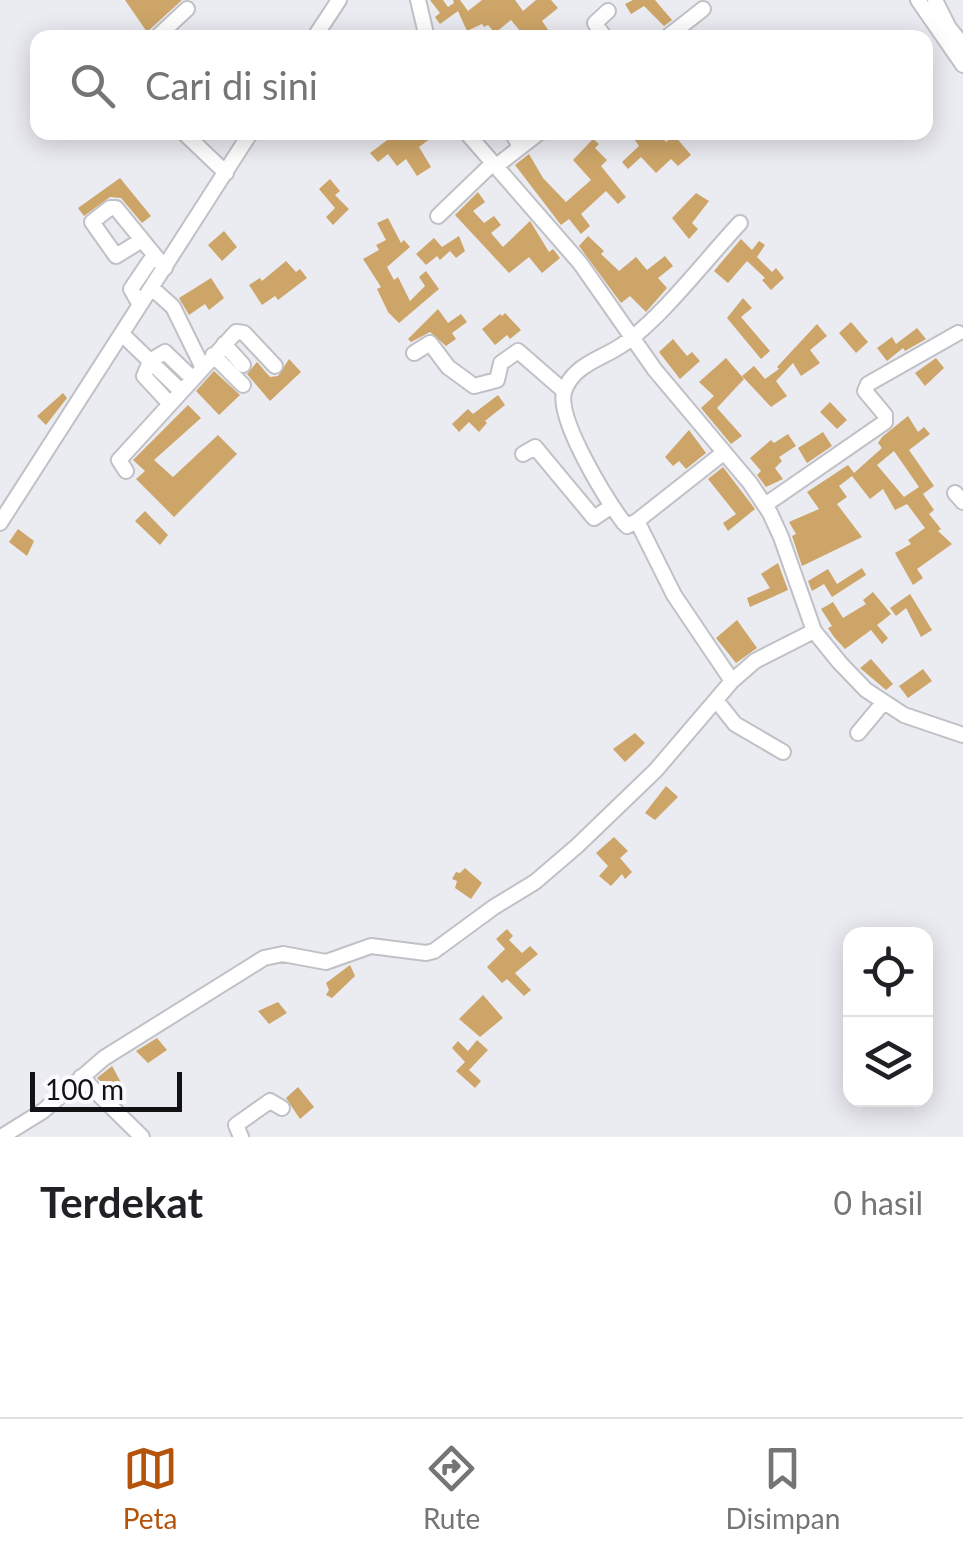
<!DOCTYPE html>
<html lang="id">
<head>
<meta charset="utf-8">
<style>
  :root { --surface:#fff; --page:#f2f2f2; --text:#202124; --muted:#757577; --line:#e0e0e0; --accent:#b45309 }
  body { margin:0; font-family:Lato,sans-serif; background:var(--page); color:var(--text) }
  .controls { position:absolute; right:30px; bottom:30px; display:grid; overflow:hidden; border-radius:20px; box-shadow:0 5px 25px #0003 }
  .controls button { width:90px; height:90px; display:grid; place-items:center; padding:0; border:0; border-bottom:2px solid var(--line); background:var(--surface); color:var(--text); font:50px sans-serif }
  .scale { position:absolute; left:30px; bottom:25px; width:152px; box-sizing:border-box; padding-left:10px; border:5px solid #121214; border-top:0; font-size:28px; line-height:35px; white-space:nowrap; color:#121214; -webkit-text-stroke:8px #f9f9fe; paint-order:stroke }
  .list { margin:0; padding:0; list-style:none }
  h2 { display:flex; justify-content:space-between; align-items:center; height:130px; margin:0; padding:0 40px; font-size:42px }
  h2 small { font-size:32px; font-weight:400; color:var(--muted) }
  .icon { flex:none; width:55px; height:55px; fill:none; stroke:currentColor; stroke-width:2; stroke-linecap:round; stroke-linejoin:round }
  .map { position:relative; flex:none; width:963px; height:1137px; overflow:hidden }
  .search { position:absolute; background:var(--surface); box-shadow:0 5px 25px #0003; left:30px; right:30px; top:30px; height:110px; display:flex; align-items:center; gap:25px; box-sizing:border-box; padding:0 35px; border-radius:20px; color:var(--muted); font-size:38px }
  .sheet { height:280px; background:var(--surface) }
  nav { display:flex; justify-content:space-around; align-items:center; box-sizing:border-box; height:140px; border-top:2px solid var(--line); background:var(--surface); font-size:28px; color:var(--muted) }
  nav a { display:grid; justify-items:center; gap:5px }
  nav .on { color:var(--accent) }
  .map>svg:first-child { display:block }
  .building { fill:#cda568; fill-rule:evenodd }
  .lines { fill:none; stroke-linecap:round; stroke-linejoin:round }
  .minor-casing { stroke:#c0c0c7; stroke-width:18 }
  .minor { stroke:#fff; stroke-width:14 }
</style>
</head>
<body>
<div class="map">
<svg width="963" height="1137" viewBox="0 0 963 1137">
  <rect width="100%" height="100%" fill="#ebebf2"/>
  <path class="building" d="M 125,0 L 182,0 L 147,32 Z
    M 430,0 L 443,0 L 448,7 L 454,3 L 453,0 L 460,0 L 468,11 L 482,0 L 515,0 L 523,11 L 536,0 L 551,0 L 558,8 L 542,21 L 549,31 L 540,38 L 526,38 L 511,20 L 495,33 L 488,25 L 484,27 L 482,24 L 467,31 L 458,11 L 440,24 L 435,17 L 440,13 Z
    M 633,0 L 655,0 L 672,20 L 664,26 L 644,6 L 631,14 L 625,4 Z
    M 398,132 L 439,132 L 419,147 L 431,167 L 417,176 L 406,159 L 397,166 L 388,154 L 378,162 L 370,153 Z
    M 629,132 L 658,132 L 666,142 L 674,135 L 691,155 L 678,166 L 671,159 L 656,173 L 641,157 L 628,169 L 622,162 L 639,146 Z
    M 593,139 L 599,144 L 595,148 L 607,160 L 601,166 L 626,197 L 618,204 L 606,191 L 581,214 L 590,226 L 581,234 L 569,219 L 561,225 L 515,165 L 529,154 L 543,178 L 566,202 L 591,180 L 573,160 Z
    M 120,178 L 151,216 L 142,223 L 121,198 L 110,197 L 84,216 L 78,208 Z
    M 330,179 L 340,191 L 335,195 L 349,209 L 333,225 L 326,217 L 335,208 L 319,189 Z
    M 478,192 L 485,202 L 473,211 L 484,223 L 494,216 L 501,225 L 491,233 L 503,247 L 530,221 L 549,252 L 553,249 L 560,258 L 542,273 L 529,257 L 509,273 L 455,215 Z
    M 696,193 L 709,201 L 692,223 L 698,229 L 689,239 L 672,218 Z
    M 388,218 L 401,243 L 404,240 L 410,247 L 387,267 L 394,280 L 398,277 L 410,301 L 425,286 L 419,277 L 426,271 L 439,289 L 399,323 L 388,312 L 377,289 L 381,287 L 363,259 L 379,250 L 376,245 L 386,240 L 377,223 Z
    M 224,231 L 237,247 L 222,261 L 208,245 Z
    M 459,236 L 465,251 L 456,258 L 450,251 L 440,260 L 437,256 L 426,265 L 416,254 L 434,238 L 442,247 Z
    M 588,236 L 604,251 L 601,254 L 619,271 L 636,257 L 647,270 L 665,256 L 673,266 L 658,278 L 667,288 L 646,312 L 630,296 L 621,303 L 579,246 Z
    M 741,239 L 752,250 L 759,241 L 765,245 L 757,257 L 772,272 L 776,268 L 784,278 L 771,290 L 762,280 L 765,278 L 747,261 L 728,283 L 714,271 Z
    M 286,261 L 296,272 L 300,269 L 307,278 L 278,300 L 275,296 L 262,305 L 249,285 L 260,278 L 262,281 Z
    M 211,278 L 224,298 L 209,310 L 205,304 L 189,315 L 179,298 Z
    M 743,298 L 752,308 L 741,317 L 770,351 L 761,359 L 727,318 Z
    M 438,309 L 448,323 L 461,314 L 467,322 L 452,333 L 456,339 L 446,346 L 430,332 L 411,342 L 408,339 Z
    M 505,313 L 521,330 L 510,339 L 507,335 L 495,345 L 482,329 L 500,314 L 502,316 Z
    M 851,322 L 868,342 L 856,353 L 839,333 Z
    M 817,324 L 827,336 L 810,350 L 820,363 L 801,376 L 793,363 L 776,381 L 787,396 L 771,407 L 742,376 L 754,366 L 765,379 L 779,369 L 777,367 Z
    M 917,328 L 926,339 L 905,351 L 903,348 L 887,361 L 877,348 L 892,337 L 896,344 Z
    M 673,339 L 687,356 L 692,352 L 700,361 L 680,379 L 659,352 Z
    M 726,358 L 744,379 L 717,408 L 742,436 L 731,444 L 701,408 L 714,396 L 699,382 Z
    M 936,358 L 944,368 L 925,386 L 915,373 Z
    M 289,359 L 301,372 L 270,401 L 247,374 L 257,362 L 270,377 L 278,376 Z
    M 214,371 L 240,395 L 219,415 L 196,391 Z
    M 63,393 L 67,398 L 46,425 L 37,416 Z
    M 498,395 L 505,405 L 485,421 L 487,423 L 479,432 L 469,422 L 459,432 L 452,424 L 468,409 L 473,414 Z
    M 830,402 L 847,420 L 837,429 L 820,412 Z
    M 188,405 L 201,418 L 154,460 L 173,477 L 218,435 L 237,454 L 174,517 L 136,479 L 145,471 L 133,460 Z
    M 908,416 L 918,432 L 924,427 L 930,434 L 909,450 L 934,486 L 923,494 L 934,510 L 929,514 L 941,529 L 938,531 L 952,544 L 917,569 L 923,578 L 913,585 L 895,553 L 911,544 L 908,540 L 925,528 L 907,504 L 895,510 L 883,489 L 870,499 L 852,476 L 839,486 L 847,497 L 837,504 L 862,537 L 802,566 L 792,536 L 796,534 L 789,522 L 819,509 L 807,492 L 848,465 L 854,473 L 882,448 L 878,443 L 882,437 ZM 894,451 L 919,487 L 904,497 L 877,465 Z
    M 689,430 L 706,453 L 686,469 L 679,461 L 673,466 L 665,457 Z
    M 823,432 L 832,446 L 807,463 L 798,448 Z
    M 788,434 L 796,446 L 779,457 L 782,461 L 775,468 L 783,479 L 766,487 L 757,475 L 761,471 L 750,458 L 771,440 L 774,443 Z
    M 723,467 L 755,509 L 728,531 L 723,523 L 736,514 L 708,479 Z
    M 145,511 L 168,535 L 160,545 L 135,521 Z
    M 18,529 L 34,541 L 27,556 L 9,542 Z
    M 778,563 L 788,590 L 750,607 L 747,598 L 770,588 L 761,574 Z
    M 862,568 L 866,575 L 832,597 L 824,584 L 812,591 L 808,581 L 828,569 L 837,584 Z
    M 873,592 L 891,614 L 877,625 L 888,638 L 882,644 L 871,630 L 845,649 L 834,637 L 828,628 L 832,626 L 821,609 L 833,602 L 843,618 L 866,604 L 863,600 Z
    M 910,594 L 932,630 L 921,637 L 906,608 L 896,616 L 890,608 Z
    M 737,620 L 757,648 L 736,663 L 716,638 Z
    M 871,659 L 893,684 L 886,690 L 860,668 Z
    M 923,669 L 932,681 L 908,698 L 899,686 Z
    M 635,733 L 645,743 L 625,762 L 613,749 Z
    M 666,786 L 678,797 L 655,820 L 645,813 Z
    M 614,837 L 628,851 L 620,858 L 632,872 L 625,879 L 622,874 L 611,886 L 599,876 L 608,866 L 596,853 Z
    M 465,868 L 482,883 L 471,899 L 455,888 L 457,881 L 452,879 L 456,872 L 460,873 Z
    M 507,929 L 513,936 L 509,940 L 522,953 L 530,946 L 538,954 L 515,973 L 531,990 L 524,996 L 507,979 L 502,983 L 487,967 L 505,949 L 496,939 Z
    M 350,965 L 355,976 L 332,998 L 326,995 L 329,990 L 326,983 Z
    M 483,995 L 503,1018 L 480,1037 L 459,1019 Z
    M 278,1002 L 287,1013 L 269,1024 L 258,1011 Z
    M 157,1038 L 167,1050 L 148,1063 L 136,1051 Z
    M 477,1040 L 488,1050 L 469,1070 L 481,1081 L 475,1088 L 456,1071 L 465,1062 L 452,1048 L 458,1041 L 468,1051 Z
    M 112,1066 L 123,1086 L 114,1094 L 97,1078 Z
    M 298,1087 L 314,1107 L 300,1119 L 286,1098 Z"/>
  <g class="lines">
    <g class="minor-casing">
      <path id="minor" d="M 418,0 L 427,38
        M 918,0 L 963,65
        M 935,0 L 949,28 L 963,45
        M 156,38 L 187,9
        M 314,38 L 339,0
        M 605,38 L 595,23 L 608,11
        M 666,38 L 703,9
        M 183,132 L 226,173
        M 466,132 L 580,263 L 655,370 L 750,483 L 770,513 L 781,537 L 814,631 L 840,663 L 866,690 L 904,715 L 963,735
        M 512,132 L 520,147
        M 495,167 L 540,132
        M 438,216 L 492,164
        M 142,240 L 116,256 L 92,222 L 110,208 L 116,208 L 165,268
        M 152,288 L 173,307 L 202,366
        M 140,305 L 131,289 L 154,255
        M 122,334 L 181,391
        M 224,344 L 243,365
        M 414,353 L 430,343 L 448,367 L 474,386 L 497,380 L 501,363 L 518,351 L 564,391
        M 213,355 L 243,385
        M 170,404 L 144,376 L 150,361 L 165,352 L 192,378
        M 523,454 L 535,447 L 594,518 L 612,506
        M 722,454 L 637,521 L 674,595 L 732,681
        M 126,471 L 119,460 L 236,332 L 244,333 L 275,366
        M 955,493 L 963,502
        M 765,505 L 885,422 L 885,415 L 865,391 L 868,384 L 958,333
        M 637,521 L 627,526 L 624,523 C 606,499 557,420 564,392 C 572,365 602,359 622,345 C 661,319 706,259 740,223
        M 0,523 L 251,132
        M 716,700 L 735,724 L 783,752
        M 858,733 L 883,703
        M 81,1077 L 142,1137
        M 1,1137 L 43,1111 L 104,1058 L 264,958 L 283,954 L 326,962 L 371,946 L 426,953 L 434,951 L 494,907 L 535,882 L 577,846 L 656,770 L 732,681 L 755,661 L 814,631
        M 241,1137 L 236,1125 L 270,1101 L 282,1108"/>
    </g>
    <use href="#minor" class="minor"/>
  </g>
</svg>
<div class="controls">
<button><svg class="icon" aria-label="locate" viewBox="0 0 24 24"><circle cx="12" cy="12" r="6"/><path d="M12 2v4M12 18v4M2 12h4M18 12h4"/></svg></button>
<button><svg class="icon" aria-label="layers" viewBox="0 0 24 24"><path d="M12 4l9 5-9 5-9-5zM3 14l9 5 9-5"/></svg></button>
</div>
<div class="scale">100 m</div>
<div class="search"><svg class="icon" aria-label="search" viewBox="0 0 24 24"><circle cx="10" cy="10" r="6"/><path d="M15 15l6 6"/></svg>Cari di sini</div>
</div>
<section class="sheet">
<h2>Terdekat<small>0 hasil</small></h2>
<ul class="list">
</ul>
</section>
<nav>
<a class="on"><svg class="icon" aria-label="map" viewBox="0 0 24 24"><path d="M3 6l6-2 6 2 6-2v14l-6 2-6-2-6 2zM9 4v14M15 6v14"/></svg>Peta</a>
<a><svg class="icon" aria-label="directions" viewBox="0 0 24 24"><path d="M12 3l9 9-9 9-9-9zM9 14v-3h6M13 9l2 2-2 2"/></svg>Rute</a>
<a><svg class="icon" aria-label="saved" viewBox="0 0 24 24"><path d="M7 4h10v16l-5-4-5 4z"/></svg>Disimpan</a>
</nav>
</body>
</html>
